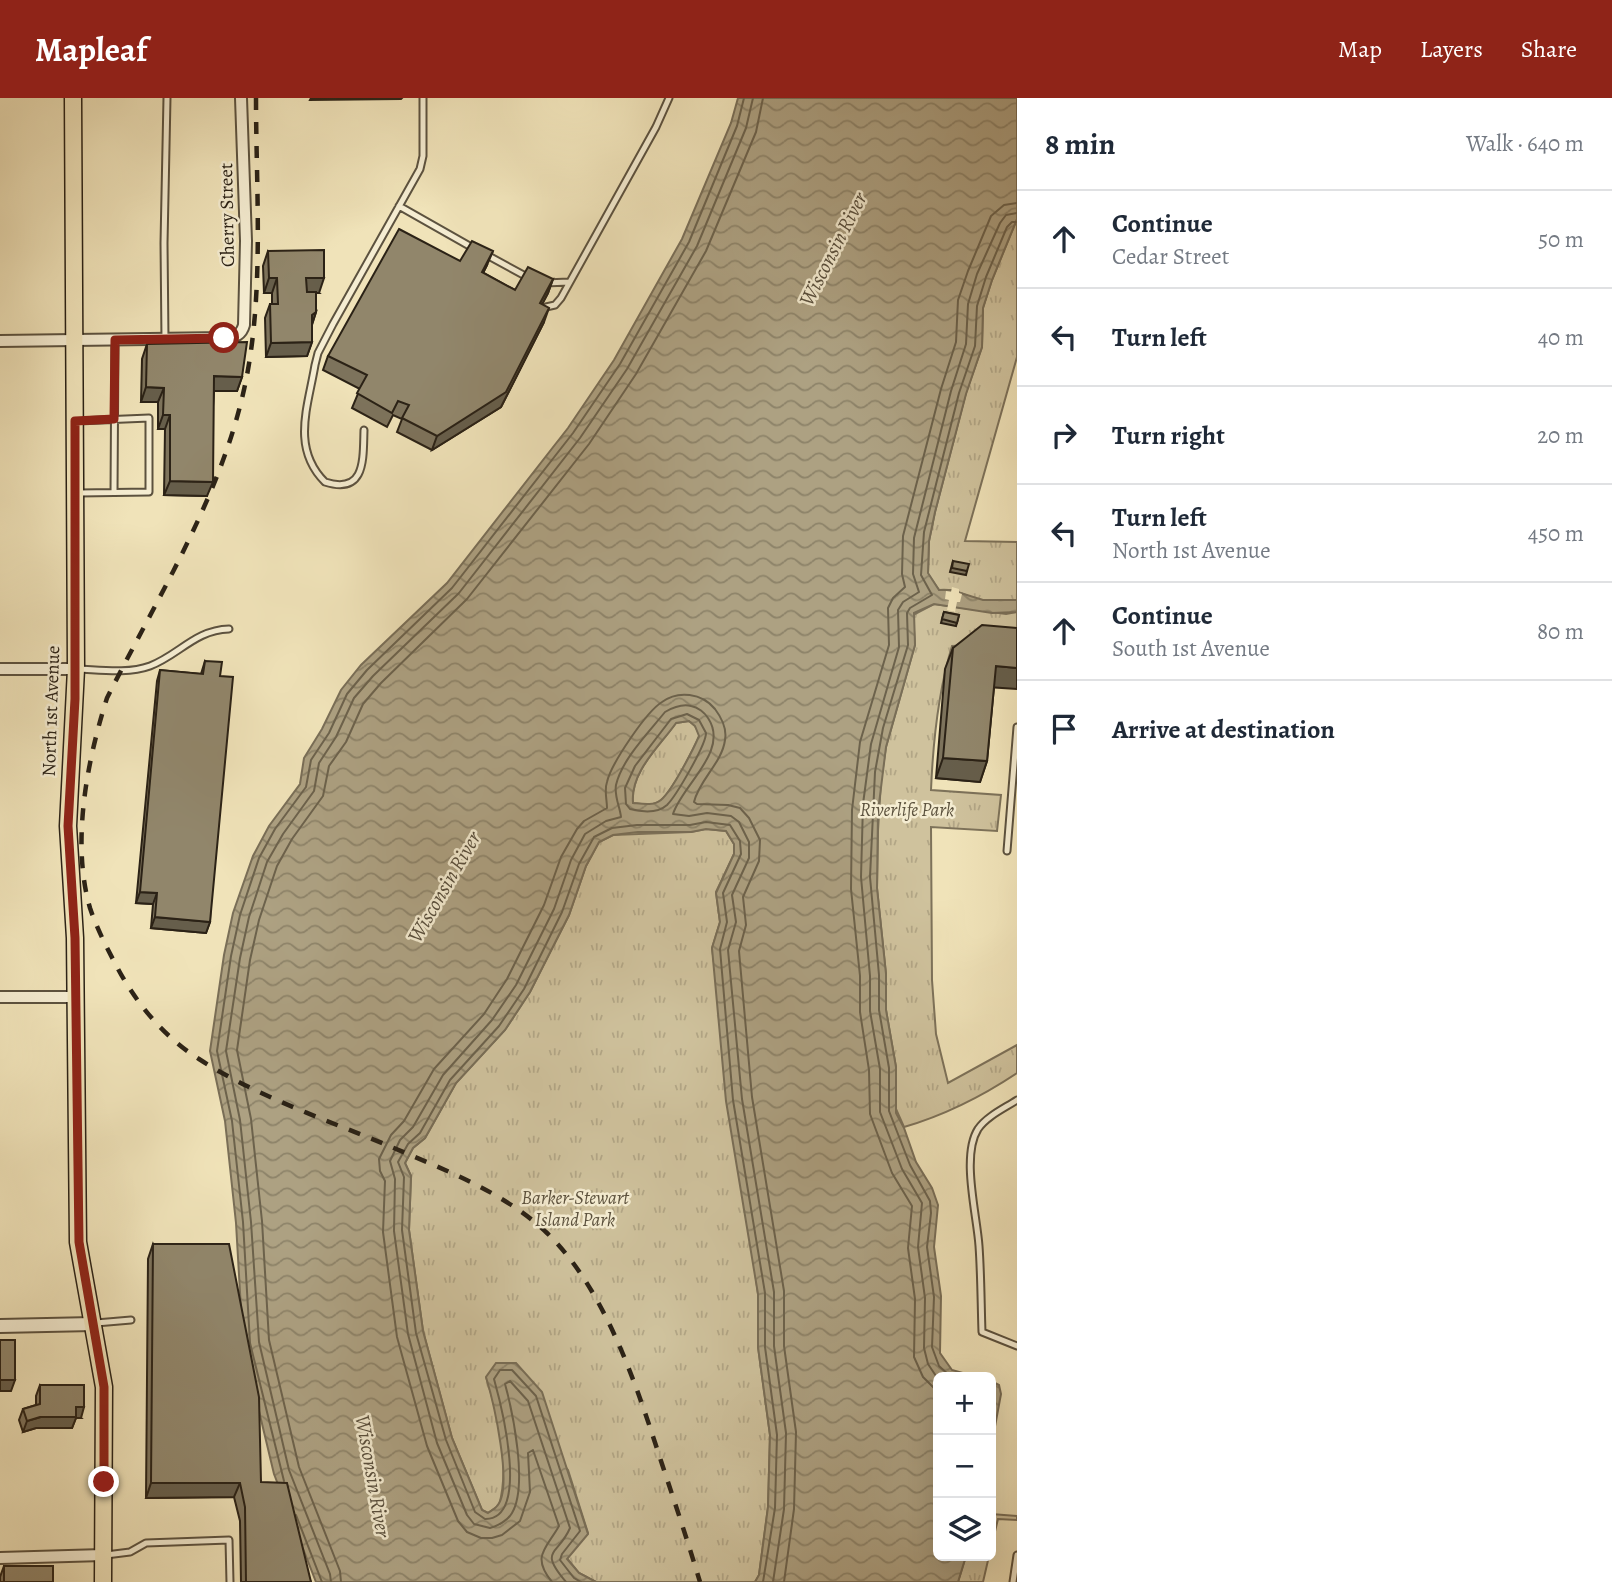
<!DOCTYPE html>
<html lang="en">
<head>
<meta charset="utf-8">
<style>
  :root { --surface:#fff; --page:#f6f6f7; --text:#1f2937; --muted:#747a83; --line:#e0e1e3; --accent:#8f2418 }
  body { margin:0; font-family:Alegreya,serif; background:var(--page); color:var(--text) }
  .controls { position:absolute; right:21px; bottom:21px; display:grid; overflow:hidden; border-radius:10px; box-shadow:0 7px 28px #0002 }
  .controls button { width:63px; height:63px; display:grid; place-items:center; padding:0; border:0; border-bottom:2px solid var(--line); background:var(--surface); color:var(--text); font:35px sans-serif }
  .stop { position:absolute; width:21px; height:21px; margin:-16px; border:5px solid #8f2418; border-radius:50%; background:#fff }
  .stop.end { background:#8f2418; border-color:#fff; box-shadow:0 2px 7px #0008 }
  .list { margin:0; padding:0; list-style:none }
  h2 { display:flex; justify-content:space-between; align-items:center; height:91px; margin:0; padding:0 28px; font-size:30px }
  h2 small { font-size:23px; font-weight:400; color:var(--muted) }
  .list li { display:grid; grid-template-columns:46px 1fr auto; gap:21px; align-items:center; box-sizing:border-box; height:98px; padding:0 28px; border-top:2px solid var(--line) }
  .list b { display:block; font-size:26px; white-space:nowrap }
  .list p { margin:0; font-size:23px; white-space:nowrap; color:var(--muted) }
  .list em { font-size:23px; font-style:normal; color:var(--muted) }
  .icon { flex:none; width:38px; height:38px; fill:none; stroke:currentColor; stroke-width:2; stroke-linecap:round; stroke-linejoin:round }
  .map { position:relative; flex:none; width:1017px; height:1484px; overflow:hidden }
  header { display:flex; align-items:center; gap:42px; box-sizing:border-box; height:98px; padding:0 35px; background:var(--accent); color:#fff }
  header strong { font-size:33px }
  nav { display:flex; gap:38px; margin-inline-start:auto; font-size:24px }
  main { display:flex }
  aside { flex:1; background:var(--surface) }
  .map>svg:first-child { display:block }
  .park { fill:url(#park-tufts); stroke:#7d725a; stroke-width:2 }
  .water { fill:url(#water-waves); stroke:#796e57; stroke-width:2; fill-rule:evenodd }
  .pier { fill:#f0e3b9 }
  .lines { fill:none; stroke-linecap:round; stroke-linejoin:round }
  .shore { stroke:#6c624c; stroke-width:2 }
  .service-casing { stroke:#5c523f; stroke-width:9 }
  .minor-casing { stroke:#5c523f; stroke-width:14 }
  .tertiary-casing { stroke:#5c523f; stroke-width:16 }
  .primary-casing { stroke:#2b2216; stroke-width:19 }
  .service { stroke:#f5edd2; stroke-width:5 }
  .minor { stroke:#f5edd2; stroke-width:10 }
  .tertiary { stroke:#f5edd2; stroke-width:12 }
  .primary { stroke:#f0e3b9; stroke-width:16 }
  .rail { stroke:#2b2216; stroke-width:4.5; stroke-dasharray:12 12; stroke-linecap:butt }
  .wall { fill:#7d735c; stroke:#2b2216; stroke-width:2 }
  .shaded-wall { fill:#665e4b; stroke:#2b2216; stroke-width:2 }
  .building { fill:#91866b; stroke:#2b2216; stroke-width:2 }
  .route { stroke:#8f2418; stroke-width:9 }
  .labels { text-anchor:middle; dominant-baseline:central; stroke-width:5; stroke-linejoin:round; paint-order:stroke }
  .street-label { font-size:19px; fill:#2b2216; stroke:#f5edd2 }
  .park-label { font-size:19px; font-style:italic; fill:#5c523e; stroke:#f5edd2 }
  .water-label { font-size:21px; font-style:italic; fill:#584e3c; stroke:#f5edd2 }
</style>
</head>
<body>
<header>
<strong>Mapleaf</strong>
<nav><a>Map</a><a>Layers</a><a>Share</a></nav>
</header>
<main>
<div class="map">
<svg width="1017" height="1484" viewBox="0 0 1017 1484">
  <defs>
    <pattern id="park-tufts" width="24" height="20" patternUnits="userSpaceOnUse" patternTransform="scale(1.75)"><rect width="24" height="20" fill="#cfc29d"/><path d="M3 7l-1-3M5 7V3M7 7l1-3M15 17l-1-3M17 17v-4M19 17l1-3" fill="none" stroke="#b2a686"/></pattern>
    <pattern id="water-waves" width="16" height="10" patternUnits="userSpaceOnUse" patternTransform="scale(1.75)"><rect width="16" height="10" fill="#ada182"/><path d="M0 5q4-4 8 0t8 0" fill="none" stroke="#8d8369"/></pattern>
  </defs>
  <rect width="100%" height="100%" fill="#f0e3b9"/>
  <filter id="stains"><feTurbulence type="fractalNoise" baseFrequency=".00286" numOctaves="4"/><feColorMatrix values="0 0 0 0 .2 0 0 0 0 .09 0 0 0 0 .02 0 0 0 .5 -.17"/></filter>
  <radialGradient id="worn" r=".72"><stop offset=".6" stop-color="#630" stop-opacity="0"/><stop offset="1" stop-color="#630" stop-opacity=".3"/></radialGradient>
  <path class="park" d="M 1017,121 L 1017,259 L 965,443 L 1017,444 L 1017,502 C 1004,503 990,505 977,501 C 964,497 953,490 939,492 L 928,476 L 929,443 L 935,414 L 966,295 L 982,249 L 983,210 L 992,182 Z
    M 934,506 L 1006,516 L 1017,514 L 1017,545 L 952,548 C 938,594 933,644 931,692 L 1001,697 L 997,733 L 931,729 L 932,882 L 936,936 L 948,985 L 1017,947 L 1017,975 C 981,999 945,1017 904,1029 L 896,1011 L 896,969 L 886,912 L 886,876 L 877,790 L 878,733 L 881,683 L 886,649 L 915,547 L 913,517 Z
    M 689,623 L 695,628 L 700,637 C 693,652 672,693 661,702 C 653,709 642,706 633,705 C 630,674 659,649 676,625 Z
    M 706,731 L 726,733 L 734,746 L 734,756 L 716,794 L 720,824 L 712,850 L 758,1196 L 758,1249 L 770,1337 L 768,1409 L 759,1477 L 755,1484 L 596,1484 L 579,1475 L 567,1460 L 588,1435 L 568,1372 L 486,1279 C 498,1317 510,1369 499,1407 L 488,1415 L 482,1412 L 452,1340 L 423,1233 L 409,1132 L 411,1078 L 405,1065 L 413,1050 L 425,1040 L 456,985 L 505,932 L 530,894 L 569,817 L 586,768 L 599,744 L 613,737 L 691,734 Z
    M 991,1416 L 1017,1418 L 1017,1422 L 998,1421 L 991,1450 Z
    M 966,1458 L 989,1458 L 983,1484 L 958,1484 Z"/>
  <path class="water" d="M 738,0 L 1017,0 L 1017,121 L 992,182 L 983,210 L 982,249 L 966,296 L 935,414 L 929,443 L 928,475 L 939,492 L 951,492 L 983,502 L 1017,502 L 1017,514 L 992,515 L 934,506 L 914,515 L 915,547 L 886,649 L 878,714 L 877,790 L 886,876 L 886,912 L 896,969 L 896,1015 L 904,1030 L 916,1064 L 932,1090 L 938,1107 L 934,1149 L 941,1198 L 940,1255 L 952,1272 L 977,1279 L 938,1279 L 938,1458 L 966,1458 L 958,1484 L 755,1484 L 759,1477 L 768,1409 L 770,1337 L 758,1249 L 758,1196 L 726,1003 L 712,850 L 720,824 L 716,795 L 734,756 L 734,746 L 726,733 L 706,731 L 691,734 L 638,734 L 613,737 L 599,744 L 586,768 L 569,817 L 530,894 L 505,932 L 456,985 L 425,1040 L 413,1050 L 405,1065 L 411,1078 L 409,1132 L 423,1233 L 452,1340 L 482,1412 L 488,1415 C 491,1413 495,1411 497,1408 C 514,1391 493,1302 486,1279 L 496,1265 L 516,1265 L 542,1294 L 588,1436 L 567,1461 L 579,1475 L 596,1484 L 316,1484 L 274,1376 L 243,1246 L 236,1125 L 225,1023 L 210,953 L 224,857 L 233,815 L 253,758 L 269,728 L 300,686 L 304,660 L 322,631 L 341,592 L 361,567 L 447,485 L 568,330 L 614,262 L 682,141 L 731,25 ZM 689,623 L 695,628 L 699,638 C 693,652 672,693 661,702 C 653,708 643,706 633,705 C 630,674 659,649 676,625 Z
    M 991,1283 L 999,1287 L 1001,1296 L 991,1350 Z"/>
  <path class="pier" d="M 952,489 L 959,491 L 959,495 L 962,496 L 960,504 L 957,504 L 955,514 L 947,512 L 949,502 L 945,501 L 946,493 L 951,494 Z"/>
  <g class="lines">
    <path class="shore" d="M 687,616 L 699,622 L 706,635 C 706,647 676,698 667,707 C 657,716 642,714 630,711 L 626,706 L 625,690 L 635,668 L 671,621 Z
      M 951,1279 L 939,1268 L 932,1249 L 934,1199 L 927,1149 L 931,1115 L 930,1103 L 910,1067 L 889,1013 L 889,970 L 879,912 L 879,877 L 870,779 L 875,674 L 883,630 L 908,547 L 907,515 L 910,510 L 932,497 L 921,477 L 924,434 L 959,295 L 975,248 L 977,208 L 986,179 L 1007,129 L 1012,124 L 1017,124
      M 938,1281 L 928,1266 L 924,1250 L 925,1200 L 918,1149 L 922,1105 L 902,1071 L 880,1014 L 880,971 L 870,913 L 870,878 L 861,779 L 863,706 L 871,646 L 899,549 L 898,512 L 903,504 L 919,494 L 913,476 L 914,440 L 951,293 L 966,246 L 968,206 L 977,176 L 1000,125 L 1006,117 L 1017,115
      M 938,1294 L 923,1279 L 914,1259 L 915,1201 L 908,1150 L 912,1108 L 892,1075 L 870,1016 L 869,972 L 860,914 L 860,878 L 851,791 L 852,712 L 860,644 L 889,547 L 888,510 L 893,500 L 905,489 L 902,476 L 903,438 L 941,291 L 956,244 L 958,202 L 968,173 L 991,118 L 1004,107 L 1017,105
      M 284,1383 L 250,1245 L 243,1124 L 232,1023 L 217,953 L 231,858 L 240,817 L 259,760 L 275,731 L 306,689 L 311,662 L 329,635 L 347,596 L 367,572 L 452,490 L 573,335 L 620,266 L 689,144 L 737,28 L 744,0
      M 296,1417 L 322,1484
      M 331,1484 L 330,1476 L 289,1372 L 259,1244 L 251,1124 L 240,1022 L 226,953 L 240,860 L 249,819 L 267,764 L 283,736 L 314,693 L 319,665 L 336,639 L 354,600 L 373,578 L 459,495 L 580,340 L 627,271 L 697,148 L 746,30 L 753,0
      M 341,1484 L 340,1473 L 299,1369 L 269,1242 L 262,1123 L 251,1021 L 237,952 L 250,862 L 259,822 L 277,768 L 292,741 L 323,698 L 329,668 L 346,644 L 363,606 L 381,585 L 467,501 L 589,346 L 636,276 L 706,153 L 756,34 L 763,0
      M 552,1484 C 531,1458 546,1451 559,1428 L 533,1352 L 528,1355 L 530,1394 L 520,1423 L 502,1437 L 492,1440 L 481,1440 L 467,1434 L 458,1423 L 427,1348 L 397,1239 L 383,1134 L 385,1083 L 380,1073 L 379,1061 L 391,1037 L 404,1023 L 434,971 L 484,916 L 507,881 L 544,807 L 561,759 L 577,731 L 584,723 L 607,710 C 607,702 604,692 607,684 C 611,666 646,614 662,604 C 678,592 702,595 715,611 C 721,619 727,631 725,642 C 722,665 699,682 694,704 L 697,706 L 728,707 L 740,710 L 749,720 L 760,742 L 759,763 L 743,799 L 746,827 L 739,853 L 752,999 L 784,1193 L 784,1248 L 796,1334 L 794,1411 L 784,1484
      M 566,1484 C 538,1451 558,1458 570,1430 L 528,1303 L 510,1283 L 505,1286 C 513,1315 528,1388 512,1415 C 508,1422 498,1428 490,1430 L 474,1426 L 467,1417 L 437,1345 L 408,1236 L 394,1133 L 395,1081 L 390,1063 L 400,1042 L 413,1029 L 443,977 L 492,922 L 516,887 L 554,811 L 571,762 L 585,736 L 606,723 L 621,719 C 620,709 614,698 616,687 C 622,661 649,634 665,614 C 672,610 683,606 691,608 C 698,609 705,615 708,620 C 730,653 682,687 673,716 L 689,718 L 707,715 L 731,718 L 739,724 L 749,744 L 749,760 L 732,797 L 736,824 L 728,852 L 742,1001 L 774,1194 L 774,1248 L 786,1335 L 784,1411 L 773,1484
      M 581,1484 L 574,1480 L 560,1462 L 562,1456 L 580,1433 L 536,1298 L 512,1272 L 500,1272 L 494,1281 C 501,1306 531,1422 485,1421 L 475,1414 L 446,1342 L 416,1235 L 402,1132 L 404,1079 L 398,1064 L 408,1046 L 420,1035 L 450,982 L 499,928 L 524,891 L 562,814 L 579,766 L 594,739 L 612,730 L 637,727 L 690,727 L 706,724 L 730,727 L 740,743 L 741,756 L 723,795 L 727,824 L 720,851 L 733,1002 L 765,1195 L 765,1249 L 777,1337 L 775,1410 L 763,1484"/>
    <g class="service-casing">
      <path id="service" d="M 399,108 L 473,150
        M 485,156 L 529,180
        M 545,185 L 569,184
        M 546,209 L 555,207 L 561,200 L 656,29 L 669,0
        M 165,241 L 164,145 L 167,0
        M 78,323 L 149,320 L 149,394 L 79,395
        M 364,332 C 363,361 366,397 325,384 C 291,350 308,309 315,267 L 318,255 L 333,226 L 420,71 L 423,58 L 423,0
        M 114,394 L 115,242
        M 78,571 C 101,572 128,576 150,568 C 179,557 195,532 229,531
        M 1007,753 L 1017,629
        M 1017,1002 C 1005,1010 987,1018 978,1031 C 961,1058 977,1117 979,1148 C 981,1176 981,1205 982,1234 L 1017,1248
        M 96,1225 L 131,1222
        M 106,1457 L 130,1454 L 146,1445 L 229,1442 L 230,1484
        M 1013,1484 L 1017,1457"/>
    </g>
    <g class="minor-casing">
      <path id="minor" d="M 0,243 L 224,240 C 235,238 241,238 244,227 L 246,143 L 241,0
        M 0,571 L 76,571
        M 0,899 L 76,899
        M 0,1460 L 103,1457"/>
    </g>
    <g class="tertiary-casing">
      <path id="tertiary" d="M 0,1228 L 93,1226"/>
    </g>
    <g class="primary-casing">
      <path id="primary" d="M 73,0 L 76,571 L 68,728 L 75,840 L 78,1144 L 104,1289 L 103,1484"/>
    </g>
    <use href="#service" class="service"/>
    <use href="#minor" class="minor"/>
    <use href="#tertiary" class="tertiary"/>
    <use href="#primary" class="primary"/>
    <path class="rail" d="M 256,0 C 256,96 265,202 243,296 C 218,404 156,502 107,600 C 87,663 71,745 90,810 C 97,831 107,850 117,869 C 136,905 164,939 199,961 C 256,998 324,1021 387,1047 C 442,1071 503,1093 547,1135 C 606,1192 637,1289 662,1366 C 675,1405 688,1444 700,1484"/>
  </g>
  <path class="wall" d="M 268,153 L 319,195 L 316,195 L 316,214 L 312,227 L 312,244 L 307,258 L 266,259 L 265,220 L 270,206 L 272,206 L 272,195 L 264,195 L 263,168 Z
    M 460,163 L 487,167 L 483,175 L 515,192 L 553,181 L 548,195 L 542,206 L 544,224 L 501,309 L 432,352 L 397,334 L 402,321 L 393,317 L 387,329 L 352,310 L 360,291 L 323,272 L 328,258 Z
    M 147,246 L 242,279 L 237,293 L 214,293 L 207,398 L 164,397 L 165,331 L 158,331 L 158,304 L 141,304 L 142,261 Z
    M 953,463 L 967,473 L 966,477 L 950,474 Z
    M 944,514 L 959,517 L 956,528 L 941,525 Z
    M 953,550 L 994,589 L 987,663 L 980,684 L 936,680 L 945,571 Z
    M 205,563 L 220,578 L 210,824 L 206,835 L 151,830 L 153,806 L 136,805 L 157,583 L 160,572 L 201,576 Z
    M 153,1146 L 261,1384 L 311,1484 L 241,1484 L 240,1423 L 234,1399 L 146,1400 L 148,1161 Z
    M 40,1287 L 81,1320 L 76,1320 L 72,1330 L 36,1330 L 23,1334 L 19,1322 L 23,1311 L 36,1307 L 36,1298 Z
    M 4,1468 L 53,1484 L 0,1484 L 0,1479 Z"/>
  <path class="shaded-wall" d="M 311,0 L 402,0 L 401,1 L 310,2 Z
    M 493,153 L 487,167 L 476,189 L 482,174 Z
    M 269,180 L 277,180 L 272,195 L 264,195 Z
    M 306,180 L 324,180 L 319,195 L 301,195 Z
    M 553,181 L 548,195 L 535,220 L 540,205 Z
    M 549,210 L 544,224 L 501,309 L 432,352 L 437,338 Z
    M 316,214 L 311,229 L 312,217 Z
    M 312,244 L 307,258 L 266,259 L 271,245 Z
    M 214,278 L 242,279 L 237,293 L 209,293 Z
    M 146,289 L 164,290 L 158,304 L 141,304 Z
    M 163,317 L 170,317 L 165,331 L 158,331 Z
    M 170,383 L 213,384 L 207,398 L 164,397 Z
    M 996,568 L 1017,570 L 1017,591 L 988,589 Z
    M 943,660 L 987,663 L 980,684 L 936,680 Z
    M 140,794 L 157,795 L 153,806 L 136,805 Z
    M 155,819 L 210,824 L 206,835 L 151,830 Z
    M 0,1282 L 15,1282 L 11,1293 L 0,1293 Z
    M 76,1309 L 84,1309 L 81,1320 L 76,1320 L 72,1330 L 36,1330 L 23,1334 L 27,1323 Z
    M 151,1385 L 240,1385 L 234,1399 L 146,1400 Z"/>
  <path class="building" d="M 399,131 L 460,163 L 472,143 L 493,153 L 482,174 L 515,192 L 528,169 L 553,181 L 540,205 L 549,210 L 506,294 L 437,338 L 402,320 L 409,307 L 398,303 L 392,315 L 357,295 L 367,277 L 328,258 Z
    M 324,152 L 324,180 L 306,180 L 307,194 L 316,194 L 316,214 L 312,217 L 312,244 L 271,245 L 270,206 L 278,206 L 277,180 L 269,180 L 268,153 Z
    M 247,244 L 242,279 L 214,278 L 213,384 L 170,383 L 170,317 L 163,317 L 164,290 L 146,289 L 147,246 Z
    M 953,463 L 969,466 L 967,473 L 952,470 Z
    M 944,514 L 959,517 L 957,525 L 942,521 Z
    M 982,527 L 1017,530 L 1017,570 L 996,568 L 987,663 L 943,660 L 953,550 Z
    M 205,563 L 222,564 L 220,578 L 233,579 L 210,824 L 155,819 L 157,795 L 140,794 L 160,572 L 203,576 Z
    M 153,1146 L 229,1146 L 259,1299 L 261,1384 L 287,1385 L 311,1484 L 246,1484 L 245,1409 L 240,1385 L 151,1385 Z
    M 0,1242 L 15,1242 L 15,1282 L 0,1282 Z
    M 40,1287 L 84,1287 L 84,1309 L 76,1309 L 76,1319 L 40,1319 L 27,1323 L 23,1311 L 40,1306 Z
    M 4,1468 L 53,1468 L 53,1484 L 4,1484 Z"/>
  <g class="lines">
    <path class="route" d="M 104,1384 L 104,1289 L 79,1144 L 75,840 L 68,728 L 75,601 L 75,323 L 114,321 L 115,242 L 224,240"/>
  </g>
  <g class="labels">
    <g class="street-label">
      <text transform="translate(227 117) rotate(-91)">Cherry Street</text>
      <text transform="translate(51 613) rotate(-88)">North 1st Avenue</text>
    </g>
    <g class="park-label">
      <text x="907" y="712">Riverlife Park</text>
      <text x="575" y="1100">Barker-Stewart<tspan x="575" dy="22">Island Park</tspan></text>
    </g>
    <g class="water-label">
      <text transform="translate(833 151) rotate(-63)">Wisconsin River</text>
      <text transform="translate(444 789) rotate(-60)">Wisconsin River</text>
      <text transform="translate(373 1378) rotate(80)">Wisconsin River</text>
    </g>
  </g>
  <rect width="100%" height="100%" filter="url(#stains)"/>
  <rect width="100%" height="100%" fill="url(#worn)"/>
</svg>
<div class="controls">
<button>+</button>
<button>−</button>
<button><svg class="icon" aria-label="layers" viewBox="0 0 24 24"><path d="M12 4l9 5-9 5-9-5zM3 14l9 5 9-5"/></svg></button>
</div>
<div class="stop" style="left:224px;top:240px"></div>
<div class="stop end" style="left:104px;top:1384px"></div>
</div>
<aside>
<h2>8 min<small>Walk · 640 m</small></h2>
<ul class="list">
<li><svg class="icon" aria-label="ahead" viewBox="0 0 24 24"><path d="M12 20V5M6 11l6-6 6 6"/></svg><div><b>Continue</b><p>Cedar Street</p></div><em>50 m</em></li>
<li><svg class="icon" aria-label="left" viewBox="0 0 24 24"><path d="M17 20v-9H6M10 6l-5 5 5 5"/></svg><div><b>Turn left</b></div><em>40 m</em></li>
<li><svg class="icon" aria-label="right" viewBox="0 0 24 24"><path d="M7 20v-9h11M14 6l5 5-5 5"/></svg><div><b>Turn right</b></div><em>20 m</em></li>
<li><svg class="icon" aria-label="left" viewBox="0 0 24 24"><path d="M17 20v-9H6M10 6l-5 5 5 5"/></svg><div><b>Turn left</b><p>North 1st Avenue</p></div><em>450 m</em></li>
<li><svg class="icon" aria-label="ahead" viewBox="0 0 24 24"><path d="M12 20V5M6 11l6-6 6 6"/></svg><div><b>Continue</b><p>South 1st Avenue</p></div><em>80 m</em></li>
<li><svg class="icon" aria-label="arrive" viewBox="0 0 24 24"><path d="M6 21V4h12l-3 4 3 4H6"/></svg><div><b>Arrive at destination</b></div></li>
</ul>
</aside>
</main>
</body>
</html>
